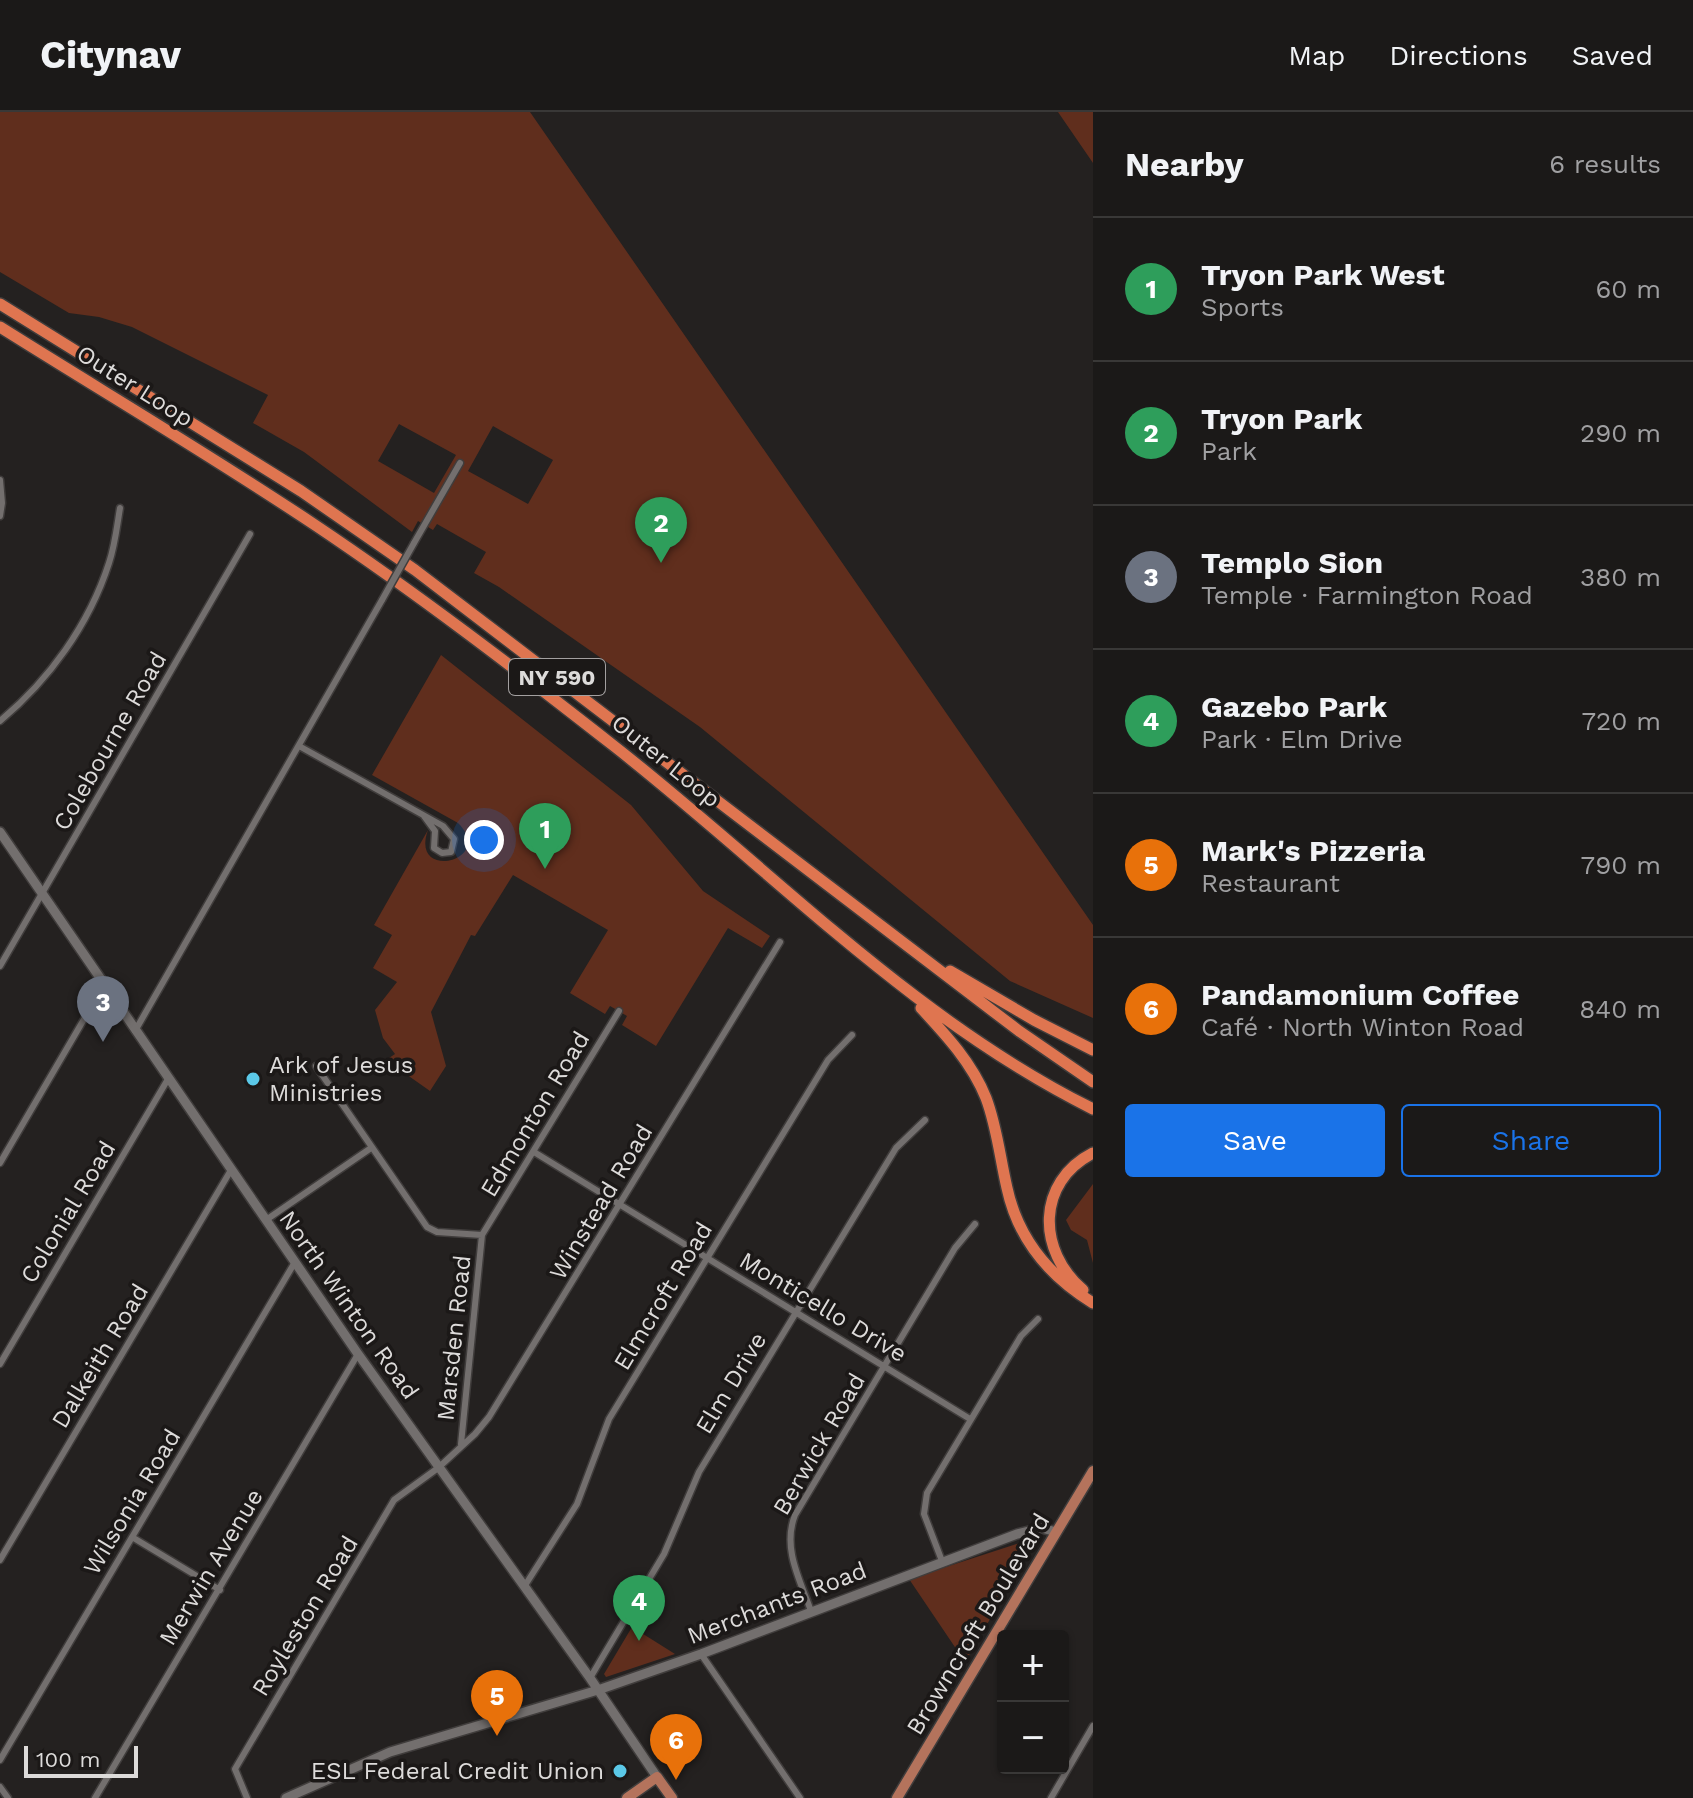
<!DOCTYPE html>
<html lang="en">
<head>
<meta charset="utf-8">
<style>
  :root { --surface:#1b1918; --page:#282625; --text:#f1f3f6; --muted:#a0a0a2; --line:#393837; --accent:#1a73e8 }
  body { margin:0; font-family:"Work Sans",sans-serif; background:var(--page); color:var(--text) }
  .controls { position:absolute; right:24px; bottom:24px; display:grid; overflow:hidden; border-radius:8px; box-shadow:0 2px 6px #0004 }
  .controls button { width:72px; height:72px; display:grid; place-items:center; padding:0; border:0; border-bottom:2px solid var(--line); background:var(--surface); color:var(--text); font:40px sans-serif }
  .scale { position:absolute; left:24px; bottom:20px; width:114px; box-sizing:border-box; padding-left:8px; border:4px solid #dddbda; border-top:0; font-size:22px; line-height:28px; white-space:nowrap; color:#dddbda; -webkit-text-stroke:6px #1b1817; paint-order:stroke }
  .you { position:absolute; left:484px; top:728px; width:28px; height:28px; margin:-20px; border:6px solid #fff; border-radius:50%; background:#1a73e8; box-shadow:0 0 0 12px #1a73e833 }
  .badge { display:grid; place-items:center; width:52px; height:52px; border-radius:50%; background:var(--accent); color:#fff; font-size:26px; font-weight:700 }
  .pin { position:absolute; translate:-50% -66px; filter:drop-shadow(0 2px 4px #0008) }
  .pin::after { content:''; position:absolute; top:42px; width:28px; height:24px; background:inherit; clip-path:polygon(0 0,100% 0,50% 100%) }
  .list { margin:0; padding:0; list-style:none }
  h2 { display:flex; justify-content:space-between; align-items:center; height:104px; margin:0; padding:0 32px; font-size:34px }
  h2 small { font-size:26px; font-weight:400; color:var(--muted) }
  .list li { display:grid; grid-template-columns:52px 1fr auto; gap:24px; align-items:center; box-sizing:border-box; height:144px; padding:0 32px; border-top:2px solid var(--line) }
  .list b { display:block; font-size:30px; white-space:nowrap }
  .list p { margin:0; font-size:26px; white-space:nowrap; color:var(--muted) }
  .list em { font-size:26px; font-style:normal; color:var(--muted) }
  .actions { display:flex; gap:16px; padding:24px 32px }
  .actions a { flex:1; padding:18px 0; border:2px solid var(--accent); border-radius:8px; text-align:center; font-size:28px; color:var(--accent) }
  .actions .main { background:var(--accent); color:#fff }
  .map { position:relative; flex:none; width:1093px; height:1686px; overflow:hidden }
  header { display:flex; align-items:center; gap:48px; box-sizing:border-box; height:112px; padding:0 40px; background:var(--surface); border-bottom:2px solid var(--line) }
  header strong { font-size:38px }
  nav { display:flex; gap:44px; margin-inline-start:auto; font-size:28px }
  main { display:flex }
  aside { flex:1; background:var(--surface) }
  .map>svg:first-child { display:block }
  .green { fill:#602e1d; fill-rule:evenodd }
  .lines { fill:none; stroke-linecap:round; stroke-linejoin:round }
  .street-casing { stroke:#403d3c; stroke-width:9 }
  .secondary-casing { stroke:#403d3c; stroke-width:12 }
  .primary-casing { stroke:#403d3c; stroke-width:13 }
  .highway-casing { stroke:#403d3c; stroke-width:14 }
  .street { stroke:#736f6e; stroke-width:6 }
  .secondary { stroke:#736f6e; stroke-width:9 }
  .primary { stroke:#b4735c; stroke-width:10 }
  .highway { stroke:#df7550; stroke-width:11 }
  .street-bridge-casing { stroke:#403d3c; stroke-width:9; stroke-linecap:butt }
  .street-bridge { stroke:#736f6e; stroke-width:6 }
  .poi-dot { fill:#5bc8e7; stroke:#1b1817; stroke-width:3 }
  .labels { text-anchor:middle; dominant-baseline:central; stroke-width:7; stroke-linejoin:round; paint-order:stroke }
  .shield { fill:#1b1817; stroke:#a3a0a0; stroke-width:2 }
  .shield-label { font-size:22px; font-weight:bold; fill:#dddbda }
  .street-label { font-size:24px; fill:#dddbda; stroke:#1b1817 }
  .poi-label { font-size:24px; fill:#dddbda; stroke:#1b1817; text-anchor:start }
</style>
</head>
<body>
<header>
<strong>Citynav</strong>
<nav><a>Map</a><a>Directions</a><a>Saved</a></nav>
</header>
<main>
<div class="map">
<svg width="1093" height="1686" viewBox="0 0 1093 1686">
  <rect width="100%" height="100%" fill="#242120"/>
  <path class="green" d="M 0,0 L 530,0 L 1093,813 L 1093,906 L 1010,869 L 700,615 L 499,475 L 474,461 L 486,440 L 437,412 L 433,418 L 418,409 L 412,420 L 304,340 L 253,311 L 268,283 L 132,215 L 99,205 L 69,201 L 0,160 ZM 399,312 L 456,343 L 434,381 L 378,349 ZM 493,314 L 553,348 L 528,392 L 468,359 Z
    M 1058,0 L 1093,0 L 1093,51 Z
    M 441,543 L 631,693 L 703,779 L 770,824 L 762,836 L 728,816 L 656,934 L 622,913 L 627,904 L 610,894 L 605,902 L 570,881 L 608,818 L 513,763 L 475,824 L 471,823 L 431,900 L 446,954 L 430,979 L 386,948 L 395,942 L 383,926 L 375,898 L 397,870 L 373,856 L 392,823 L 374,813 L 428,718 C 409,770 497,749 458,711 L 372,663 Z
    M 1093,1072 L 1093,1151 L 1087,1128 L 1071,1118 L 1066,1108 Z
    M 1038,1425 L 965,1550 L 909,1467 Z
    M 632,1515 L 675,1542 L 606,1565 L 604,1562 Z"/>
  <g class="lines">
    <g class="street-casing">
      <path id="street" d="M 0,368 L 2,391 L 0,404
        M 414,431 L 460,351
        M 0,609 C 49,568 89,513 109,451 C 115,433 117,414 120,396
        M 299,634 L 443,714 L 454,727 L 451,740 L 442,741 L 434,736 L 435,719 L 424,704
        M 0,854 L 250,422
        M 135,919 L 382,488
        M 316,954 L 427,1115 L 437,1120 L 482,1123
        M 534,1040 L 970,1307
        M 0,1051 L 104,873
        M 266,1108 L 371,1036
        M 0,1252 L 168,967
        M 461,1332 L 482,1123 L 619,899
        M 132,1425 L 220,1478
        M 0,1448 L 231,1058
        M 942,1449 L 924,1402 L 927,1381 L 1021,1224 L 1038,1207
        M 524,1475 L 577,1392 L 609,1307 L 828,948 L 852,923
        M 811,1499 C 800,1468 782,1436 795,1403 L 955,1136 L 975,1112
        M 701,1542 L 800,1686
        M 590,1566 L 664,1442 L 699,1360 L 896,1036 L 925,1008
        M 0,1648 L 295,1150
        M 0,1675 L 8,1686
        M 95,1686 L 358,1242
        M 247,1686 L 235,1657 L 394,1388 L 438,1356 L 475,1322 L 489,1305 L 780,830
        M 1051,1686 L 1093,1614"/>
    </g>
    <g class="secondary-casing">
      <path id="secondary" d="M 0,720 L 358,1242 L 590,1566 L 657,1665
        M 286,1686 L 390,1640 L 598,1578 L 701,1542 L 1017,1422 L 1042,1416 L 1056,1420"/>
    </g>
    <g class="primary-casing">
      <path id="primary" d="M 627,1686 L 657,1665 L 672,1686
        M 897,1686 L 1093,1359"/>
    </g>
    <g class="highway-casing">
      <path id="highway" d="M 0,192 L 301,379 L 415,458 L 1019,919 L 1093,970
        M 0,215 C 105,281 212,344 315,413 C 418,482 517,558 614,634 C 772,758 912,907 1093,997
        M 950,859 L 1034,908 L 1093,938
        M 921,896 C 946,923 972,951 986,986 C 997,1015 1000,1046 1007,1076 C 1018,1127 1049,1164 1093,1191
        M 1083,1178 C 1037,1139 1036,1070 1093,1041"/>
    </g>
    <use href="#street" class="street"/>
    <use href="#secondary" class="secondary"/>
    <use href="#primary" class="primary"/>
    <use href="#highway" class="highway"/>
    <g class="street-bridge-casing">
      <path id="street-bridge" d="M 382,488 L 414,431"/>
    </g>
    <use href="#street-bridge" class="street-bridge"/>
  </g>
  <g class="poi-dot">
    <circle cx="253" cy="967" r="8"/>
    <circle cx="620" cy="1659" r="8"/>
  </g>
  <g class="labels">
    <rect class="shield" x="509" y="547" width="96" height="36" rx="6"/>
    <g class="shield-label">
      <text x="557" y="565">NY 590</text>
    </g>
    <g class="street-label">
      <text transform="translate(135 274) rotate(32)">Outer Loop</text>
      <text transform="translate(110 629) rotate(-60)">Colebourne Road</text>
      <text transform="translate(666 649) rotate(39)">Outer Loop</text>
      <text transform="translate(535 1002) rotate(-59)">Edmonton Road</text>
      <text transform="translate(601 1090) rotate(-59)">Winstead Road</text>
      <text transform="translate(68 1100) rotate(-59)">Colonial Road</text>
      <text transform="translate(663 1184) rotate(-59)">Elmcroft Road</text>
      <text transform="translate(349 1193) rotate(55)">North Winton Road</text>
      <text transform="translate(823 1195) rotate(31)">Monticello Drive</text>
      <text transform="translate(454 1226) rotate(-84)">Marsden Road</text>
      <text transform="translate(100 1244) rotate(-59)">Dalkeith Road</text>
      <text transform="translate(731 1271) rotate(-59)">Elm Drive</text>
      <text transform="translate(819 1332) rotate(-60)">Berwick Road</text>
      <text transform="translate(132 1390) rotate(-59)">Wilsonia Road</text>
      <text transform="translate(211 1455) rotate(-59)">Merwin Avenue</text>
      <text transform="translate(777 1491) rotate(-21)">Merchants Road</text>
      <text transform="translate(305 1504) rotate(-59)">Royleston Road</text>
      <text transform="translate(978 1512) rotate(-59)">Browncroft Boulevard</text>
    </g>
    <g class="poi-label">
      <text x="269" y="953">Ark of Jesus<tspan x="269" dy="28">Ministries</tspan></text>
      <text x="604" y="1659" text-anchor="end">ESL Federal Credit Union</text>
    </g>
  </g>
</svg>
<div class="controls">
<button>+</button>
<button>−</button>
</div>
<div class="scale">100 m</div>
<div class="you"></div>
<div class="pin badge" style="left:545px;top:757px;background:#2e9e5b">1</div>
<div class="pin badge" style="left:661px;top:451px;background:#2e9e5b">2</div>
<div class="pin badge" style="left:103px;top:930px;background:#6b7280">3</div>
<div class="pin badge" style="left:639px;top:1529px;background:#2e9e5b">4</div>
<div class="pin badge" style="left:497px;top:1624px;background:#e8710a">5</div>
<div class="pin badge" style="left:676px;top:1668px;background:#e8710a">6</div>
</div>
<aside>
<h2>Nearby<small>6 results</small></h2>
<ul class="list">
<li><span class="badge" style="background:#2e9e5b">1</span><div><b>Tryon Park West</b><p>Sports</p></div><em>60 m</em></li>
<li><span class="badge" style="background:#2e9e5b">2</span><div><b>Tryon Park</b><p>Park</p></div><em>290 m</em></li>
<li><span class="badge" style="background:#6b7280">3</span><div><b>Templo Sion</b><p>Temple · Farmington Road</p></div><em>380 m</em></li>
<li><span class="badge" style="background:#2e9e5b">4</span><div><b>Gazebo Park</b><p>Park · Elm Drive</p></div><em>720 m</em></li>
<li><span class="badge" style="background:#e8710a">5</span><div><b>Mark's Pizzeria</b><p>Restaurant</p></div><em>790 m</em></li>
<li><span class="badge" style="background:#e8710a">6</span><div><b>Pandamonium Coffee</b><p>Café · North Winton Road</p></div><em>840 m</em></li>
</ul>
<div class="actions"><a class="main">Save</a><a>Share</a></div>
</aside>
</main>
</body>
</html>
